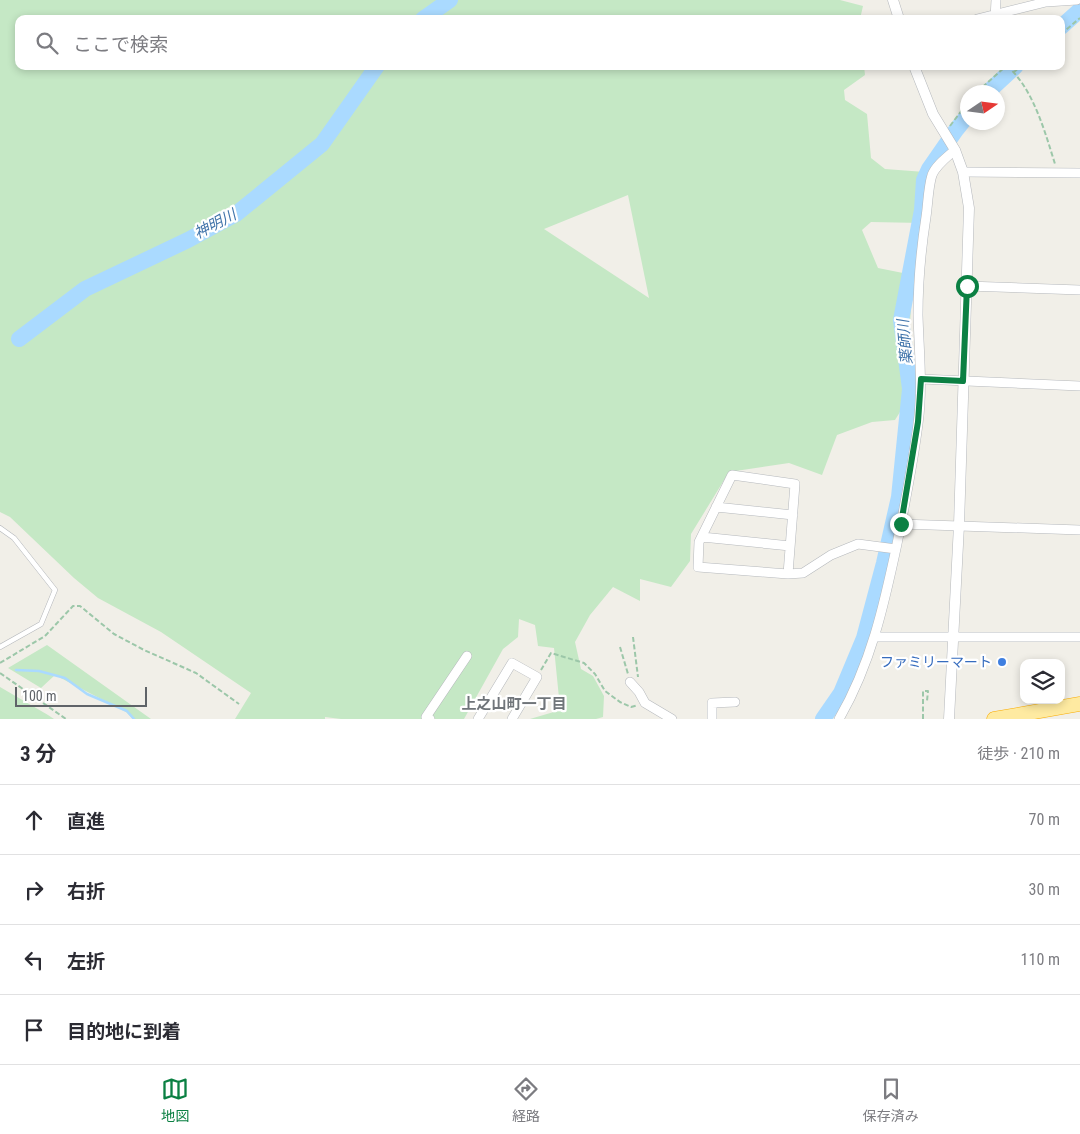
<!DOCTYPE html>
<html lang="ja">
<head>
<meta charset="utf-8">
<style>
  :root { --surface:#fff; --page:#f7f7f7; --text:#2b2b33; --muted:#7c7c81; --line:#e1e1e2; --accent:#0b8043 }
  body { margin:0; font-family:"Roboto Condensed","Noto Sans JP",sans-serif; background:var(--page); color:var(--text) }
  .controls { position:absolute; right:15px; bottom:15px; display:grid; overflow:hidden; border-radius:10px; box-shadow:0 2px 8px #0003 }
  .controls button { width:45px; height:45px; display:grid; place-items:center; padding:0; border:0; border-bottom:1px solid var(--line); background:var(--surface); color:var(--text); font:25px sans-serif }
  .compass { position:absolute; left:960px; top:85px; width:45px; height:45px; border-radius:50%; background:var(--surface); box-shadow:0 2px 8px #0003; rotate:77deg }
  .scale { position:absolute; left:15px; bottom:12px; width:132px; box-sizing:border-box; padding-left:5px; border:2px solid #5f6368; border-top:0; font-size:14px; line-height:18px; white-space:nowrap; color:#5f6368; -webkit-text-stroke:4px #fff; paint-order:stroke }
  .stop { position:absolute; width:15px; height:15px; margin:-11px; border:4px solid #0b8043; border-radius:50%; background:#fff }
  .stop.end { background:#0b8043; border-color:#fff; box-shadow:0 1px 5px #0008 }
  .list { margin:0; padding:0; list-style:none }
  h2 { display:flex; justify-content:space-between; align-items:center; height:65px; margin:0; padding:0 20px; font-size:21px }
  h2 small { font-size:16px; font-weight:400; color:var(--muted) }
  .list li { display:grid; grid-template-columns:32px 1fr auto; gap:15px; align-items:center; box-sizing:border-box; height:70px; padding:0 20px; border-top:1px solid var(--line) }
  .list b { display:block; font-size:19px; white-space:nowrap }
  .list em { font-size:16px; font-style:normal; color:var(--muted) }
  .icon { flex:none; width:28px; height:28px; fill:none; stroke:currentColor; stroke-width:2; stroke-linecap:round; stroke-linejoin:round }
  .map { position:relative; flex:none; width:1080px; height:719px; overflow:hidden }
  .search { position:absolute; background:var(--surface); box-shadow:0 2px 8px #0003; left:15px; right:15px; top:15px; height:55px; display:flex; align-items:center; gap:12px; box-sizing:border-box; padding:0 18px; border-radius:10px; color:var(--muted); font-size:19px }
  .sheet { height:345px; background:var(--surface) }
  nav { display:flex; justify-content:space-around; align-items:center; box-sizing:border-box; height:70px; border-top:1px solid var(--line); background:var(--surface); font-size:14px; color:var(--muted) }
  nav a { display:grid; justify-items:center; gap:2px }
  nav .on { color:var(--accent) }
  .map>svg:first-child { display:block }
  .green { fill:#c5e8c5; fill-rule:evenodd }
  .lines { fill:none; stroke-linecap:round; stroke-linejoin:round }
  .stream { stroke:#aadaff; stroke-width:2.5 }
  .river { stroke:#aadaff; stroke-width:16 }
  .service-casing { stroke:#b5b8bc; stroke-width:5.5 }
  .minor-casing { stroke:#b5b8bc; stroke-width:10 }
  .tertiary-casing { stroke:#b5b8bc; stroke-width:11 }
  .trunk-casing { stroke:#f9ab00; stroke-width:15 }
  .path { stroke:#9cc7a9; stroke-width:2; stroke-dasharray:5 2.5; stroke-linecap:butt }
  .service { stroke:#fff; stroke-width:4.5 }
  .minor { stroke:#fff; stroke-width:9 }
  .tertiary { stroke:#fff; stroke-width:10 }
  .trunk { stroke:#feeaa1; stroke-width:14 }
  .route { stroke:#0b8043; stroke-width:6 }
  .shop-dot { fill:#3f7fe0; stroke:#fff; stroke-width:2 }
  .labels { text-anchor:middle; dominant-baseline:central; stroke-width:4.5; stroke-linejoin:round; paint-order:stroke }
  .shop-label { font-size:14px; fill:#366cbe; stroke:#fff; text-anchor:end }
  .water-label { font-size:15px; font-style:italic; fill:#4174aa; stroke:#fff }
  .neighbourhood-label { font-size:15px; font-weight:bold; fill:#70757a; stroke:#fff }
</style>
</head>
<body>
<div class="map">
<svg width="1080" height="719" viewBox="0 0 1080 719">
  <rect width="100%" height="100%" fill="#f1efe8"/>
  <path class="green" d="M 0,0 L 840,0 L 863,6 L 860,19 L 19,19 L 19,66 L 864,66 L 865,75 L 844,90 L 845,100 L 867,114 L 871,158 L 885,169 L 925,172 L 922,223 L 871,222 L 862,230 L 878,268 L 903,273 L 912,291 L 905,404 L 895,420 L 872,422 L 837,435 L 822,475 L 789,463 L 729,472 L 691,534 L 690,561 L 671,587 L 640,579 L 640,601 L 613,587 L 590,615 L 575,642 L 581,669 L 593,676 L 604,696 L 603,717 L 596,719 L 530,719 L 557,711 L 559,698 L 554,648 L 538,646 L 535,625 L 519,619 L 518,637 L 503,649 L 464,719 L 341,719 L 325,717 L 325,719 L 235,719 L 251,693 L 161,632 L 98,598 L 74,578 L 10,517 L 0,512 ZM 628,195 L 649,298 L 544,229 Z
    M 47,645 L 151,719 L 133,719 L 126,712 L 55,675 L 41,688 L 8,668 Z
    M 0,687 L 48,715 L 54,719 L 0,719 Z"/>
  <g class="lines">
    <path class="stream" d="M 16,670 L 39,671 L 65,678 L 87,694 L 127,711 L 134,719"/>
    <path class="river" d="M 423,19 L 450,0
      M 1061,27 L 1080,10
      M 988,92 L 1016,66
      M 19,339 L 85,289 L 188,240 L 236,214 L 322,144 L 377,66
      M 823,719 L 841,693 L 864,638 L 884,563 L 899,497 L 910,389 L 901,320 L 922,210 L 924,180 L 929,169 L 956,130 L 968,115"/>
    <g class="service-casing">
      <path id="service" d="M 0,528 L 14,538 L 55,590 L 41,624 L 0,647"/>
    </g>
    <g class="minor-casing">
      <path id="minor" d="M 977,19 L 1046,2 L 1077,0
        M 995,19 L 996,0
        M 963,172 L 1080,173
        M 967,286 L 1080,290
        M 921,379 L 1080,386
        M 716,507 L 793,515
        M 901,524 L 1080,530
        M 702,537 L 790,546
        M 788,574 L 795,484 L 732,475 L 699,542 L 698,567 L 788,574 L 803,573 L 831,555 L 858,544 L 896,549
        M 875,637 L 1080,637
        M 630,682 L 639,692 L 645,703 L 672,719
        M 430,719 L 426,717 L 467,656
        M 478,719 L 512,663 L 537,677 L 512,719
        M 712,719 L 712,703 L 735,702
        M 839,719 C 871,664 884,605 897,544 C 905,504 913,464 918,424 C 923,388 919,351 918,315 C 918,282 921,249 926,217 C 928,204 928,188 932,175 C 936,165 947,157 955,150"/>
    </g>
    <g class="tertiary-casing">
      <path id="tertiary" d="M 893,0 L 899,19
        M 914,66 L 933,114 L 955,150 L 963,172 L 969,208 L 959,525 L 949,719"/>
    </g>
    <g class="trunk-casing">
      <path id="trunk" d="M 994,719 L 1080,704"/>
    </g>
    <path class="path" d="M 1061,34 L 1080,18
      M 1007,66 C 1033,88 1045,132 1055,164
      M 1014,72 L 1021,66
      M 977,92 L 1006,66
      M 950,126 L 968,102
      M 633,637 L 638,677
      M 620,647 L 628,674
      M 0,663 L 45,636 L 73,606 L 80,606 L 114,634 L 144,650 L 196,673 L 239,704
      M 541,670 L 551,653 L 584,663 L 595,674 L 605,691 L 620,702 L 631,707 L 638,705
      M 0,673 L 66,719
      M 923,719 L 923,691 L 928,691 L 927,701"/>
    <use href="#service" class="service"/>
    <use href="#minor" class="minor"/>
    <use href="#tertiary" class="tertiary"/>
    <use href="#trunk" class="trunk"/>
  </g>
  <g class="lines">
    <path class="route" d="M 901,524 L 918,422 L 921,379 L 963,381 L 967,286"/>
  </g>
  <circle class="shop-dot" cx="1002" cy="662" r="5"/>
  <g class="labels">
    <g class="shop-label">
      <text x="992" y="662">ファミリーマート</text>
    </g>
    <g class="water-label">
      <text transform="translate(215 224) rotate(-28)">神明川</text>
      <text transform="translate(905 342) rotate(-95)">薬師川</text>
    </g>
    <g class="neighbourhood-label">
      <text x="514" y="704">上之山町一丁目</text>
    </g>
  </g>
</svg>
<div class="controls">
<button><svg class="icon" aria-label="layers" viewBox="0 0 24 24"><path d="M12 4l9 5-9 5-9-5zM3 14l9 5 9-5"/></svg></button>
</div>
<svg class="compass" viewBox="-18 -18 36 36"><path d="M0-13l5 13h-10z" fill="#e53935"/><path d="M0 13l5-13h-10z" fill="#7c7c81"/></svg>
<div class="scale">100 m</div>
<div class="stop" style="left:967px;top:286px"></div>
<div class="stop end" style="left:901px;top:524px"></div>
<div class="search"><svg class="icon" aria-label="search" viewBox="0 0 24 24"><circle cx="10" cy="10" r="6"/><path d="M15 15l6 6"/></svg>ここで検索</div>
</div>
<section class="sheet">
<h2>3 分<small>徒歩 · 210 m</small></h2>
<ul class="list">
<li><svg class="icon" aria-label="ahead" viewBox="0 0 24 24"><path d="M12 20V5M6 11l6-6 6 6"/></svg><div><b>直進</b></div><em>70 m</em></li>
<li><svg class="icon" aria-label="right" viewBox="0 0 24 24"><path d="M7 20v-9h11M14 6l5 5-5 5"/></svg><div><b>右折</b></div><em>30 m</em></li>
<li><svg class="icon" aria-label="left" viewBox="0 0 24 24"><path d="M17 20v-9H6M10 6l-5 5 5 5"/></svg><div><b>左折</b></div><em>110 m</em></li>
<li><svg class="icon" aria-label="arrive" viewBox="0 0 24 24"><path d="M6 21V4h12l-3 4 3 4H6"/></svg><div><b>目的地に到着</b></div></li>
</ul>
</section>
<nav>
<a class="on"><svg class="icon" aria-label="map" viewBox="0 0 24 24"><path d="M3 6l6-2 6 2 6-2v14l-6 2-6-2-6 2zM9 4v14M15 6v14"/></svg>地図</a>
<a><svg class="icon" aria-label="directions" viewBox="0 0 24 24"><path d="M12 3l9 9-9 9-9-9zM9 14v-3h6M13 9l2 2-2 2"/></svg>経路</a>
<a><svg class="icon" aria-label="saved" viewBox="0 0 24 24"><path d="M7 4h10v16l-5-4-5 4z"/></svg>保存済み</a>
</nav>
</body>
</html>
